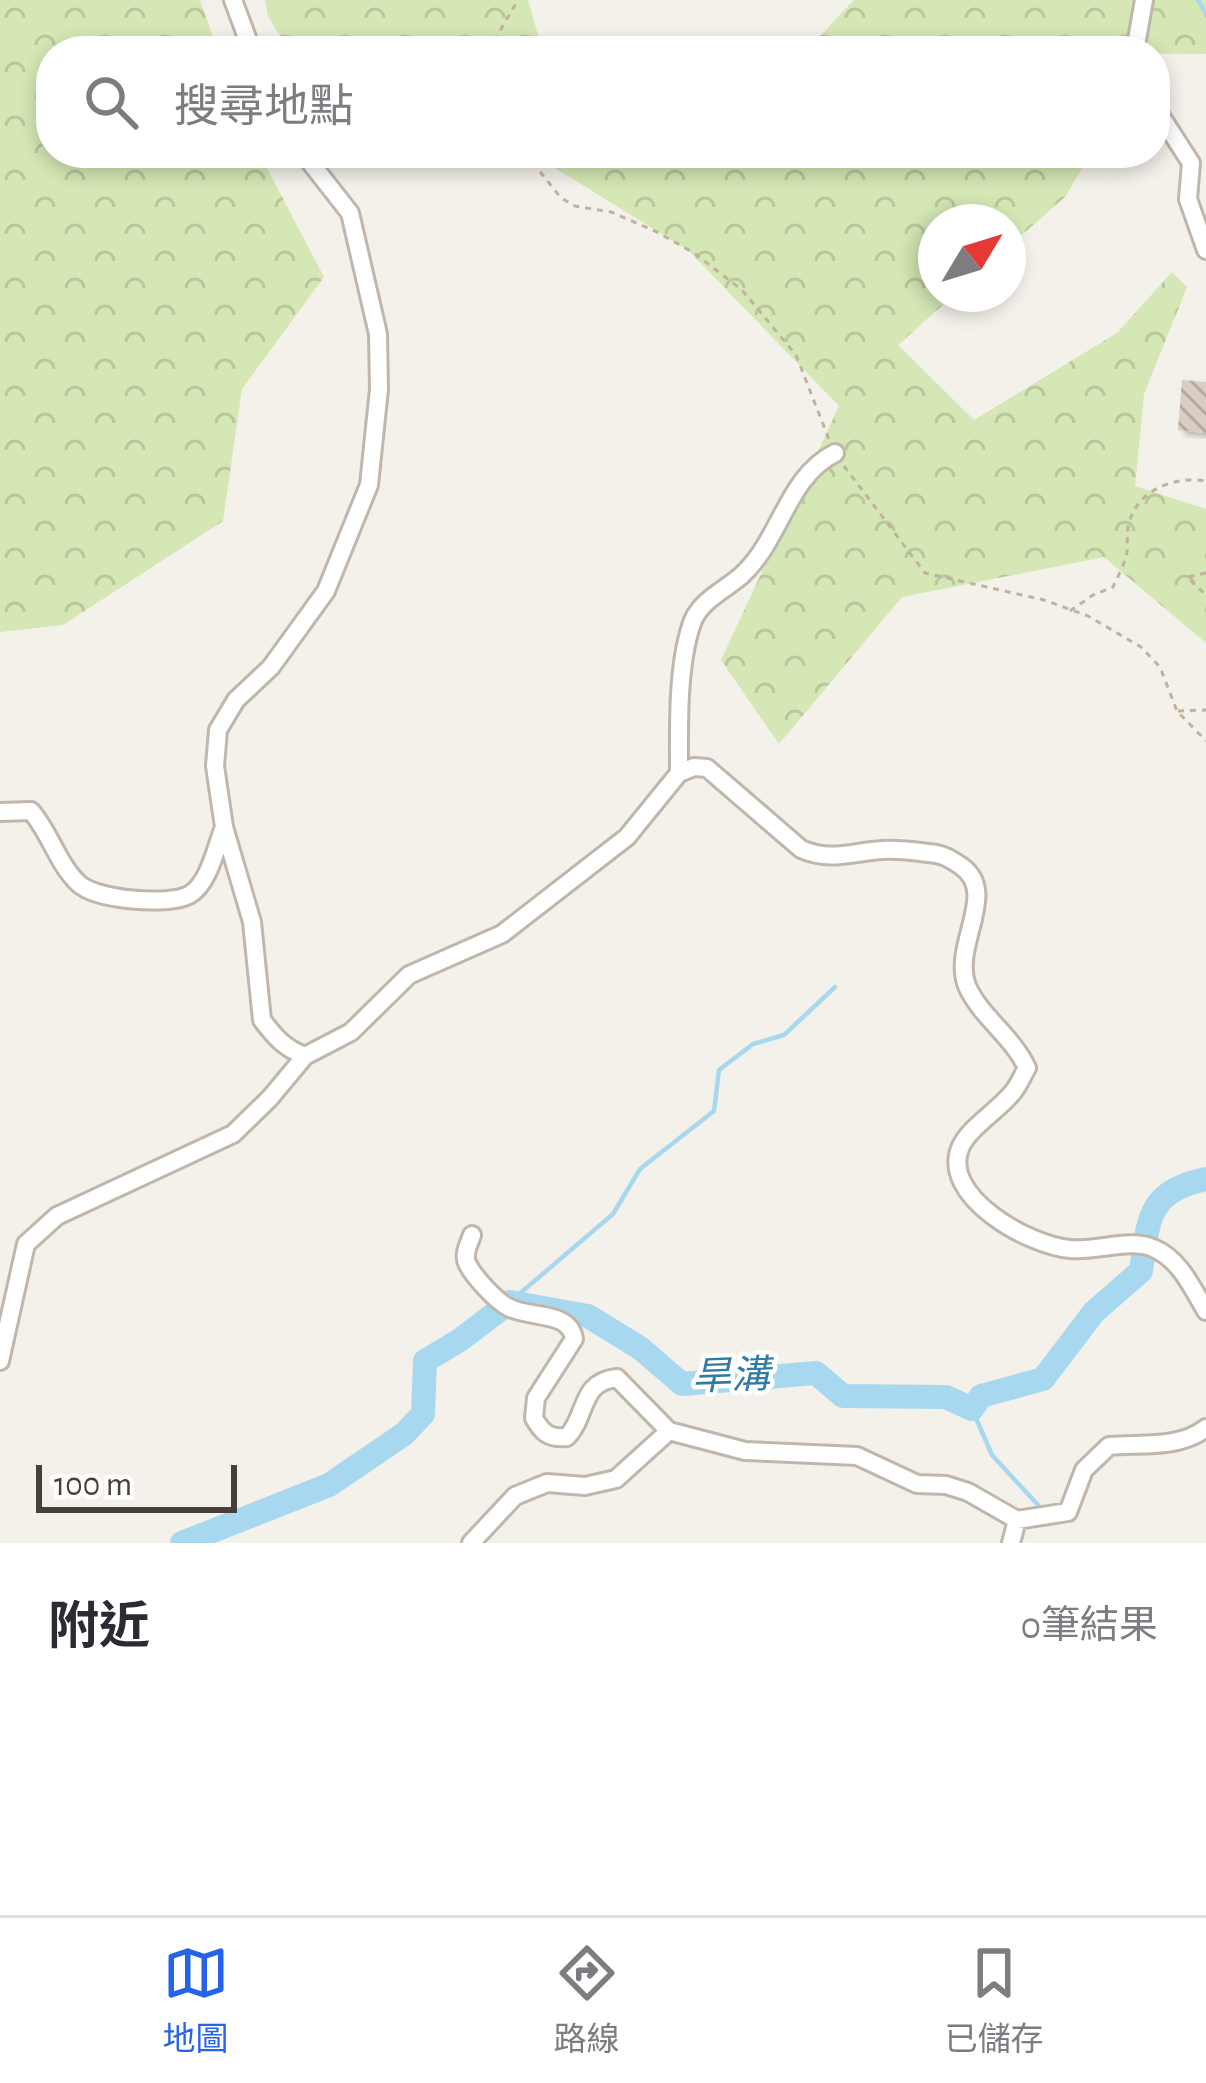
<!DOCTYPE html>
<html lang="zh-TW">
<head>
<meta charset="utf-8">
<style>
  :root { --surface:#fff; --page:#f7f7f7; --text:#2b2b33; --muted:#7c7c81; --line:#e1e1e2; --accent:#2563eb }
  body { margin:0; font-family:"Alegreya Sans","Noto Sans TC",sans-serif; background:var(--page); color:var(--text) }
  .compass { position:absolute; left:918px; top:204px; width:108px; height:108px; border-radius:50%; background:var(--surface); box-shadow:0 6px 18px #0003; rotate:52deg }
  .scale { position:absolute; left:36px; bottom:30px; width:201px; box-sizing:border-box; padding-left:12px; border:6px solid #484038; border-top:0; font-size:33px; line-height:42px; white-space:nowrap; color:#484038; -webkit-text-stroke:9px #fff; paint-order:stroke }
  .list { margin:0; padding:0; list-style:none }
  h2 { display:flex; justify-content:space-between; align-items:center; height:156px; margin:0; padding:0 48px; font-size:51px }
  h2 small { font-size:39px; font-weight:400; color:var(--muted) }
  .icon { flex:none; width:66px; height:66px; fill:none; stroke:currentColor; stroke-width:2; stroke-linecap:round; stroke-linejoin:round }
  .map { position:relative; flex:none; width:1206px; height:1543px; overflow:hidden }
  .search { position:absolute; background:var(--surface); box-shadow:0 6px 18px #0003; left:36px; right:36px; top:36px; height:132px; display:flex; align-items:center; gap:30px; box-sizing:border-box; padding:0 42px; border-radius:48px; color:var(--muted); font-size:45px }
  .sheet { height:372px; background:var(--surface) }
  nav { display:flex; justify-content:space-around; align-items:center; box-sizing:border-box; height:168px; border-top:3px solid var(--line); background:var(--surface); font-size:33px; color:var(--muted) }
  nav a { display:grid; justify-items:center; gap:6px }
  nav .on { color:var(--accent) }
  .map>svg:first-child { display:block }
  .forest { fill:url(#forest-crowns) }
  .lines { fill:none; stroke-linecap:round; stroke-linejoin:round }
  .stream { stroke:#a8d8ef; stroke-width:4.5 }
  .river { stroke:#a8d8ef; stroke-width:24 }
  .building { fill:url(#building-back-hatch); filter:url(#shadow) }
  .minor-casing { stroke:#c0b7ac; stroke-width:22 }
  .path { stroke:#c1b29e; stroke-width:3; stroke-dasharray:6 6; stroke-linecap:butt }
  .minor { stroke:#fff; stroke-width:16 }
  .labels { text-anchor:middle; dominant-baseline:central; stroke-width:9; stroke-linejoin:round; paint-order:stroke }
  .water-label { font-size:39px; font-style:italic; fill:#307ba2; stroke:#fff }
</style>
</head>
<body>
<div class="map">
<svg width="1206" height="1543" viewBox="0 0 1206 1543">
  <defs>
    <pattern id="forest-crowns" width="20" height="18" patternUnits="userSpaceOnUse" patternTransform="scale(3)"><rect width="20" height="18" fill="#d4e7b4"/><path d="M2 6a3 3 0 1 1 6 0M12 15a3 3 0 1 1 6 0" fill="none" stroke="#b8c79c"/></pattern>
    <pattern id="building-back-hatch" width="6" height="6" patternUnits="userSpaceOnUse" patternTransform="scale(3)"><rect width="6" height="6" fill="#d9cec2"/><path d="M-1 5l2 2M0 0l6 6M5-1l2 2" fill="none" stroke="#b2a99f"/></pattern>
    <filter id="shadow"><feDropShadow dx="6" dy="4" stdDeviation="3" flood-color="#0004"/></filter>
  </defs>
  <rect width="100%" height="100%" fill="#f4f0ea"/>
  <path class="forest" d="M 0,0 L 200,0 L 218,51 L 51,51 L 51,153 L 259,153 L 324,277 L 242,389 L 223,521 L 63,625 L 0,632 Z
    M 265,0 L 528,0 L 540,42 L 601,51 L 289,51 L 268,16 Z
    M 854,0 L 1206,0 L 1206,54 L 806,51 Z
    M 531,153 L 1091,153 L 1065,197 L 1008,247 L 1008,222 L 936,222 L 936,294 L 955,294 L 898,345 L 974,420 L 1117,333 L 1172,272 L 1187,287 L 1144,394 L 1135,486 L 1206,509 L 1206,643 L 1104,557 L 902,597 L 779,744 L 721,660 L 839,406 L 689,251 Z"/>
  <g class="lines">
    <path class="stream" d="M 1198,0 L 1206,14
      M 511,1301 L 613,1214 L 640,1169 L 714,1111 L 719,1070 L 753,1044 L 784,1035 L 835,987
      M 972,1409 L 992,1455 L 1038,1505"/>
    <path class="river" d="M 182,1543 L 329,1485 L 404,1434 L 423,1414 L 425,1361 L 460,1340 L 510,1302 L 588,1316 L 640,1348 L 682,1384 L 816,1373 L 843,1396 L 946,1397 L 972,1409 L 981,1396 L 1043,1379 L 1094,1312 L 1141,1271 C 1149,1218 1147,1192 1206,1179"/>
  </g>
  <path class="building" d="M 1182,380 L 1206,382 L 1206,433 L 1178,430 Z"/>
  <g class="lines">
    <g class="minor-casing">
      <path id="minor" d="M 233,0 L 252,51
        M 1135,51 L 1144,0
        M 1155,107 L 1191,163 L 1188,199 L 1206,250
        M 303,153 L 350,213 L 378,334 L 379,389 L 369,485 L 326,591 L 271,667 L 236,700 L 218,730 L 215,766 L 224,827 L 252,922 L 262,1020 C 275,1037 284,1048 305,1056 L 351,1032 L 409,975 L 502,934 L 627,837 L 679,773 L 694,767 L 707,768 L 801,849 C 830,862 852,852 882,850 C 897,849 913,851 928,853 C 943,854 949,858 961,866 C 1000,893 951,945 967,986 C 980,1016 1013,1037 1027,1068 C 1022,1076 1019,1085 1013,1092 C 999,1110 971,1126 961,1146 C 938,1196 1030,1246 1070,1249 C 1095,1252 1130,1238 1153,1248 C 1180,1259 1192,1288 1206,1311
        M 679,773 C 679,729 677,669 691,626 C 698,601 724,591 742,575 C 781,539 787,477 835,453
        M 0,812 L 31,811 C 50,833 58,864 78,883 C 95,900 168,906 189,895 C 209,884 216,847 224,827
        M 472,1235 C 469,1244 463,1254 467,1263 C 473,1276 496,1301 508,1307 C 529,1319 570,1310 574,1339 L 536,1398 L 534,1418 C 542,1433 550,1439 567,1437 C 588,1415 579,1382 617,1378 L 669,1431
        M 0,1361 L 26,1244 L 57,1216 L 233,1134 L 270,1098 L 305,1056
        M 471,1543 L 515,1496 L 547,1483 L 585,1486 L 616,1479 L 669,1431 L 745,1451 L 857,1456 L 917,1484 L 946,1485 L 968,1492 L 1017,1520 L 1068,1512 L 1084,1470 L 1109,1446 C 1142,1443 1179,1449 1206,1428
        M 1011,1543 L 1017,1520"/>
    </g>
    <path class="path" d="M 488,51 L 518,0
      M 525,153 L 561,198 L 575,206 L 611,212 L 657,232 L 694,253 L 742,290 L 796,355 L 830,442
      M 844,466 L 925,573 L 1044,600 L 1088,616 L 1141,647 L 1160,667 L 1177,711 L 1206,741
      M 1206,573 L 1187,577 L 1206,595
      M 1070,611 L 1093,595 L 1113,587 C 1118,576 1125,564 1127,552 C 1128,542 1126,532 1129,523 C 1138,489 1175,476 1206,481
      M 1178,711 L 1206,710"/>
    <use href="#minor" class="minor"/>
  </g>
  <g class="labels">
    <g class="water-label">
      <text transform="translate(731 1377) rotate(-2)">旱溝</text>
    </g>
  </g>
</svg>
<svg class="compass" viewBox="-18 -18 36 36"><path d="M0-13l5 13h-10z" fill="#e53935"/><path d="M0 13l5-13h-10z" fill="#7c7c81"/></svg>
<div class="scale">100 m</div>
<div class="search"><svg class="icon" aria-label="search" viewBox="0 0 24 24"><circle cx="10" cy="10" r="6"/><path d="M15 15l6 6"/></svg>搜尋地點</div>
</div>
<section class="sheet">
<h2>附近<small>0筆結果</small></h2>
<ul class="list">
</ul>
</section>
<nav>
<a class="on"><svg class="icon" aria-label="map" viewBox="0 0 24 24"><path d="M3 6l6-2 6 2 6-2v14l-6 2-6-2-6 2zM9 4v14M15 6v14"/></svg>地圖</a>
<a><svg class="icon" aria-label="directions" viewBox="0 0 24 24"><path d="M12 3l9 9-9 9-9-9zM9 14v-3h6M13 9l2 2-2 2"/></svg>路線</a>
<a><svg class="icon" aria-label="saved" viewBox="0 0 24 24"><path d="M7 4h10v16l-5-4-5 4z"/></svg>已儲存</a>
</nav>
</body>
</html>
